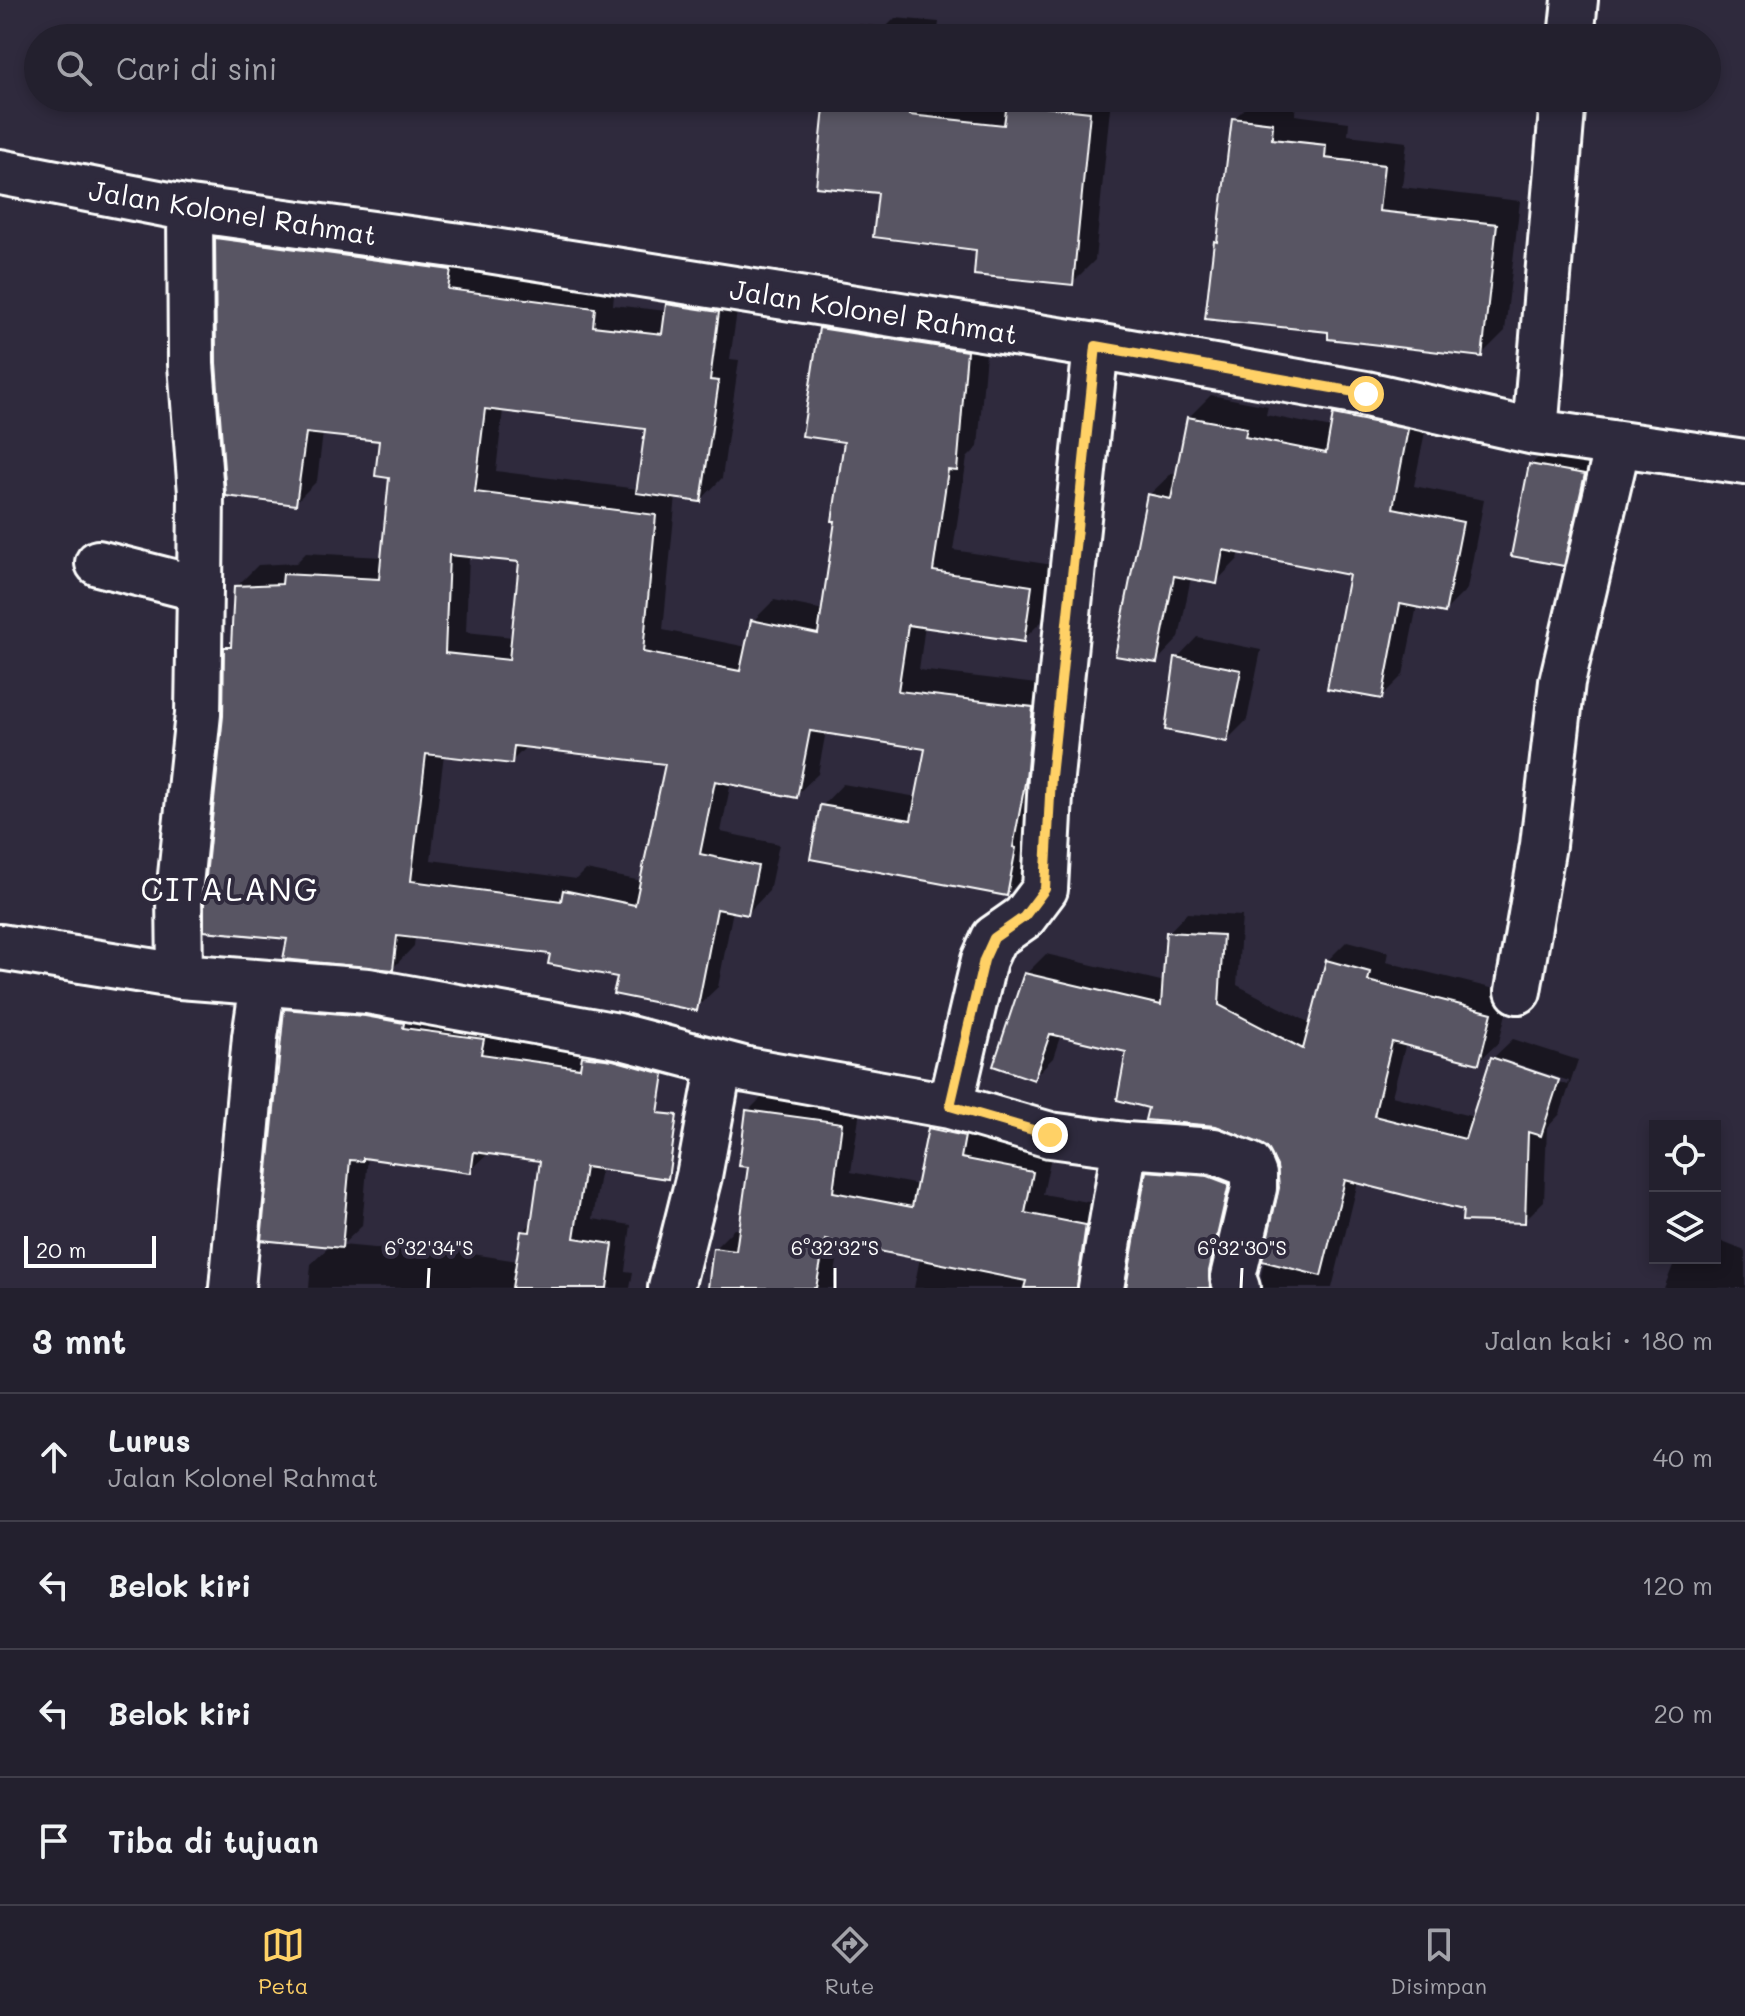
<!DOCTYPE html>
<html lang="id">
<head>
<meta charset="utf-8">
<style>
  :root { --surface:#23202e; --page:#2b2836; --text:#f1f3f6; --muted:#a3a3aa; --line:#403e4a; --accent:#ffd166 }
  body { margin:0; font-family:Mali,sans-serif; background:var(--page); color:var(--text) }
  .controls { position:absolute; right:24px; bottom:24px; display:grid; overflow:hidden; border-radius:0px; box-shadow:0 4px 12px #0003 }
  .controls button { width:72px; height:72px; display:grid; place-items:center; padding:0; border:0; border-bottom:2px solid var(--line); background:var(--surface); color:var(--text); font:40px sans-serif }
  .scale { position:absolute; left:24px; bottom:20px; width:132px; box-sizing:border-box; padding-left:8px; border:4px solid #fff; border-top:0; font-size:22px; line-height:28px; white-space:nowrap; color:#fff; -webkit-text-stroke:6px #2f2a3d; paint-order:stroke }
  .stop { position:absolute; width:24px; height:24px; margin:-18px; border:6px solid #ffd166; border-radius:50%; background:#fff }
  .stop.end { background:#ffd166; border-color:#fff; box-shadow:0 2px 8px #0008 }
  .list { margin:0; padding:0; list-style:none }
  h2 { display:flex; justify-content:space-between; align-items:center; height:104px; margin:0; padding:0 32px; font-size:34px }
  h2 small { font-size:26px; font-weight:400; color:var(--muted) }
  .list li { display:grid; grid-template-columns:52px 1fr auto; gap:24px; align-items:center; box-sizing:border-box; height:128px; padding:0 32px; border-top:2px solid var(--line) }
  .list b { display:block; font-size:30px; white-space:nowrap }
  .list p { margin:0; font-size:26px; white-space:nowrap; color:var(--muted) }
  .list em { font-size:26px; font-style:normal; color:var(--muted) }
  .icon { flex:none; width:44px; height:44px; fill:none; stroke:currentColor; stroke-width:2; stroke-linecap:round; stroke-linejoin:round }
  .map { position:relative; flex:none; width:1745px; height:1288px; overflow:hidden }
  .search { position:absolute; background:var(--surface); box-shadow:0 4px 12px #0003; left:24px; right:24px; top:24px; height:88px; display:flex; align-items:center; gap:20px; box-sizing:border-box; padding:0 28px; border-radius:44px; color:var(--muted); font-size:30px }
  .sheet { height:616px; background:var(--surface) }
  nav { display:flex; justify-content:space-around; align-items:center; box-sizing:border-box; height:112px; border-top:2px solid var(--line); background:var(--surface); font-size:22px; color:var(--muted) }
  nav a { display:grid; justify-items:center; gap:4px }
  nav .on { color:var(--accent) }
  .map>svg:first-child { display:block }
  .shadow { fill:#0007; fill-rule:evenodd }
  .building { fill:#595564; stroke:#fff; stroke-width:2; fill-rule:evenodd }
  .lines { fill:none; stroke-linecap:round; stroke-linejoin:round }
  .minor-casing { stroke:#fff; stroke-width:50 }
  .minor { stroke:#2f2a3d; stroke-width:44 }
  .route { stroke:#ffd166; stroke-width:10 }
  .ticks { fill:none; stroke:#fff; stroke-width:3 }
  .labels { text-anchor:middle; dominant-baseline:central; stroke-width:8; stroke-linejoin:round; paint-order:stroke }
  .street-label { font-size:28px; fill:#fff; stroke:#2f2a3d }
  .quarter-label { font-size:32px; letter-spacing:2px; fill:#fff; stroke:#2f2a3d }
  .ticks-label { font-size:20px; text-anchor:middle; fill:#fff; stroke:#2f2a3d; stroke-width:8; stroke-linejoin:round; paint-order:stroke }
</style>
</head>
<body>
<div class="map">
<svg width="1745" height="1288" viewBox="0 0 1745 1288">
  <rect width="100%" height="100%" fill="#2f2a3d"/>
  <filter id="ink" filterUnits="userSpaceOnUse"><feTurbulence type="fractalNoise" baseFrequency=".0125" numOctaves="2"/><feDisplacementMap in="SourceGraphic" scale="16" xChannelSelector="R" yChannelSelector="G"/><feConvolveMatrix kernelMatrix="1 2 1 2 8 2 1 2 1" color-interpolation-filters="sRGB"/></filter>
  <g filter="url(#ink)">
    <path class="shadow" d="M 895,18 L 939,22 L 937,38 L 841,38 L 855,24 L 886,27 Z
      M 827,98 L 978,98 L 1011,102 L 1014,98 L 1111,98 L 1095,260 L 1072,283 L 979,248 Z
      M 1255,98 L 1296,100 L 1295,115 L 1349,122 L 1348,135 L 1407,142 L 1402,187 L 1520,201 L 1505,331 L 1481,355 L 1331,330 L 1216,242 L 1220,238 L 1234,119 Z
      M 239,217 L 615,286 L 613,305 L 667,311 L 668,304 L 690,283 L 740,291 L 730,359 L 739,360 L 722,478 L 701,500 L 676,496 L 663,630 L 747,647 L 753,621 L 774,600 L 824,610 L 846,441 L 820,328 L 842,307 L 988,330 L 978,447 L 967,458 L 953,550 L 1053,565 L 1044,619 L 1023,640 L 925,625 L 919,670 L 1054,686 L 1028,873 L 1007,894 L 822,806 L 843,784 L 917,797 L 927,747 L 826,731 L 818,774 L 796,795 L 731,782 L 721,832 L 779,844 L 769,891 L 748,913 L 733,910 L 718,987 L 696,1008 L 619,976 L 553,953 L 415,936 L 414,946 L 393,968 L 290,937 L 225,717 L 226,648 L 233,641 L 236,587 L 258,565 L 296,563 L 306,553 L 383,557 L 391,476 L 381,440 L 323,433 L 317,481 L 295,503 L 217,238 ZM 503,410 L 647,427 L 638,489 L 496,471 ZM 469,555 L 521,561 L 513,637 L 466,632 ZM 527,746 L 667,762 L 642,881 L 586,870 L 577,879 L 431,860 L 444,754 L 511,762 Z
      M 1357,392 L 1430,407 L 1414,486 L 1484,500 L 1467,589 L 1445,611 L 1417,606 L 1403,675 L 1381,697 L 1352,573 L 1240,551 L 1238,559 L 1216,582 L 1191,577 L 1179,638 L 1157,661 L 1149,495 L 1172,473 L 1177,474 L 1188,418 L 1211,395 L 1268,406 L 1266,415 L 1332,428 L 1335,415 Z
      M 1551,444 L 1604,454 L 1583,544 L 1563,564 L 1531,465 Z
      M 1197,637 L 1261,650 L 1247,720 L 1227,740 L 1177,658 Z
      M 1187,913 L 1242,916 L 1237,985 L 1312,1024 L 1327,961 L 1347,941 L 1388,952 L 1386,962 L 1511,993 L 1499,1042 L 1479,1061 L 1406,1043 L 1392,1096 L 1474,1117 L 1493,1058 L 1513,1039 L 1578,1060 L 1560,1114 L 1547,1128 L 1544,1201 L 1524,1221 L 1358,1182 L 1332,1288 L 1263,1288 L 1261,1276 L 1281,1188 L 1279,1166 L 1269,1146 L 1223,1126 L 1150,1106 L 1128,1051 L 1061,1034 L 1053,1058 L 1033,1078 L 1026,974 L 1046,954 L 1165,982 L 1168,933 ZM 1502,1059 L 1569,1081 L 1568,1085 L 1502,1063 Z
      M 306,990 L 665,1050 L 650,1151 L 601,1167 L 593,1219 L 631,1225 L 625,1271 L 633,1272 L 630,1288 L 309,1288 L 311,1264 L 331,1245 L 286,1010 ZM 490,1152 L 542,1159 L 534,1220 L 523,1232 L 518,1261 L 434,1248 L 429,1253 L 342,1245 L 362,1226 L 368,1156 L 470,1171 Z
      M 768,1091 L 861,1103 L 851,1172 L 919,1185 L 930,1129 L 950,1109 L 984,1117 L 979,1138 L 1052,1152 L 1043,1194 L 1105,1205 L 1106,1288 L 914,1288 L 920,1258 L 840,1241 L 833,1288 L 710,1288 L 715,1248 L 734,1229 L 741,1230 L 750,1165 L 748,1111 Z
      M 1168,1153 L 1248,1164 L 1242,1288 L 1128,1288 L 1148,1172 Z
      M 1715,1239 L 1745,1251 L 1745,1288 L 1664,1288 L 1676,1258 L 1715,1258 Z"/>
    <path class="building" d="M 825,98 L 912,98 L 910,115 L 1004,125 L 1007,103 L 1090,112 L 1073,285 L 974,275 L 976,250 L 873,237 L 878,193 L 816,187 Z
      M 1232,118 L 1273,123 L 1272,139 L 1326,145 L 1325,158 L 1384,165 L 1379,211 L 1497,224 L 1482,357 L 1328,339 L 1328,332 L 1205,319 L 1214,241 L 1217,242 Z
      M 215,238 L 451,270 L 448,289 L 595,308 L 593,326 L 662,334 L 666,304 L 719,312 L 710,380 L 719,381 L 701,502 L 636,493 L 645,429 L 485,409 L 475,492 L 656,515 L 643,652 L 740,671 L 751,620 L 818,634 L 835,521 L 832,521 L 844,442 L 802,436 L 819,328 L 967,351 L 957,471 L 948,470 L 933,571 L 1032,586 L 1024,642 L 908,625 L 898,691 L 1033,707 L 1026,778 L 1013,847 L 1016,848 L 1007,896 L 810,859 L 820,805 L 911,820 L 925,749 L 810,731 L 797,798 L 715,781 L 700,854 L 758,866 L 748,915 L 717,909 L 697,1011 L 613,994 L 617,977 L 548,964 L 550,954 L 397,936 L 393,970 L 283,959 L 287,939 L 204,931 L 204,895 L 223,716 L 224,647 L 231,647 L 234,586 L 282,584 L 283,574 L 379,579 L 389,478 L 375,476 L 379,441 L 306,433 L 296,505 L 226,496 L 216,363 ZM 449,555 L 519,562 L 509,660 L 445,653 ZM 514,746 L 665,764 L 635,905 L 563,890 L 561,901 L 411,881 L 426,754 L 512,764 Z
      M 1333,414 L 1408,429 L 1393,508 L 1463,522 L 1445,613 L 1400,604 L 1382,699 L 1327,689 L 1349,575 L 1223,550 L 1217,584 L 1174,576 L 1157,663 L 1115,656 L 1147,494 L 1171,499 L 1187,417 L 1247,428 L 1245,437 L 1326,453 Z
      M 1529,464 L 1585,474 L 1564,566 L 1511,556 Z
      M 1175,657 L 1241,670 L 1227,742 L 1165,730 Z
      M 1166,932 L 1223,935 L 1219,1005 L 1303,1049 L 1326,960 L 1370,972 L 1368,981 L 1492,1013 L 1479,1064 L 1392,1042 L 1374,1116 L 1465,1139 L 1491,1057 L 1559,1080 L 1541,1136 L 1528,1132 L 1525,1223 L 1462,1221 L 1463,1210 L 1345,1180 L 1321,1276 L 1262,1261 L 1279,1188 L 1277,1166 L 1267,1147 L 1216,1126 L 1145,1120 L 1148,1108 L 1117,1100 L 1126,1052 L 1050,1034 L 1034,1080 L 993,1066 L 1024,973 L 1161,1005 Z
      M 284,1009 L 365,1016 L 404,1023 L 403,1028 L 484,1039 L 481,1054 L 580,1068 L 582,1056 L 613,1060 L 664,1074 L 658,1113 L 677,1115 L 668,1179 L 585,1167 L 574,1238 L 613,1244 L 607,1288 L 512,1288 L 521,1231 L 530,1232 L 540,1161 L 474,1152 L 471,1173 L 363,1158 L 363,1161 L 350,1160 L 342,1248 L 261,1240 Z
      M 746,1110 L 842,1123 L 833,1192 L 912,1207 L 928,1128 L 965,1136 L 961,1158 L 1033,1172 L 1025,1213 L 1086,1225 L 1077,1288 L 1024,1288 L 1026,1281 L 825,1240 L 816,1288 L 708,1288 L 713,1248 L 736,1251 L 748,1167 L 739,1166 Z
      M 1146,1171 L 1208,1176 L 1229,1184 L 1209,1271 L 1210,1288 L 1126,1288 Z"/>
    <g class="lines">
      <g class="minor-casing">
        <path id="minor" d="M 1571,38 L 1575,0
          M 0,172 L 190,209 L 475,248 L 1096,346 L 1366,394 L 1535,432 L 1745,462
          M 1535,432 L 1563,98
          M 98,563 L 200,589
          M 0,947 L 180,976 L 368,991 L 618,1036 L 747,1070 L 950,1106 L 1050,1135 L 1125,1145 L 1214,1151 L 1250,1165 L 1254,1175 L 1254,1188 L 1233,1277 L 1237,1288
          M 180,976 L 179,894 L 198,714 L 200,589 L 201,493 L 191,364 L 190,209
          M 1518,991 L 1543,845 L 1562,682 L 1618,444
          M 950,1106 L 984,960 L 994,938 L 1024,917 L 1045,889 L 1051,777 L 1096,346
          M 232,1288 L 255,1037 L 263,983
          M 671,1288 L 699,1176 L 720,1063
          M 1101,1288 L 1125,1145"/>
      </g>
      <use href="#minor" class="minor"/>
    </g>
  </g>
  <g class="lines" filter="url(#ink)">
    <path class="route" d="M 1050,1135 L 950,1106 L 984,960 L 994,938 L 1024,917 L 1045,889 L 1051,777 L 1096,346 L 1366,394"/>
  </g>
  <path class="ticks" d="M 428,1288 L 429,1268M 835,1288 L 835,1268M 1241,1288 L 1242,1268"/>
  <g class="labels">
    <g class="street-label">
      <text transform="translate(233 212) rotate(9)">Jalan Kolonel Rahmat</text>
      <text transform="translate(874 311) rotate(9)">Jalan Kolonel Rahmat</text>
    </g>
    <g class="quarter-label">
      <text x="230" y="888">CITALANG</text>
    </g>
  </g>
  <g class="ticks-label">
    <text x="429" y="1255">6°32'34"S</text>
    <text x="835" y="1255">6°32'32"S</text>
    <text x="1242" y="1255">6°32'30"S</text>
  </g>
</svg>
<div class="controls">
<button><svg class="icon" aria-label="locate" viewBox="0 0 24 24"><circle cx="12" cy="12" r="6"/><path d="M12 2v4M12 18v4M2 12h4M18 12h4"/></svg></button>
<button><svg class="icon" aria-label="layers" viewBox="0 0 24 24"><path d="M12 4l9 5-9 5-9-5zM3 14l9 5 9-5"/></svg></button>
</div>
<div class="scale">20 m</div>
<div class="stop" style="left:1366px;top:394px"></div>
<div class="stop end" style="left:1050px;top:1135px"></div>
<div class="search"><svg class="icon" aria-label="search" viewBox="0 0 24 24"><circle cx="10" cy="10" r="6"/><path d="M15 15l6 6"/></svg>Cari di sini</div>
</div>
<section class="sheet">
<h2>3 mnt<small>Jalan kaki · 180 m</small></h2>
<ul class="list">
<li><svg class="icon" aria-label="ahead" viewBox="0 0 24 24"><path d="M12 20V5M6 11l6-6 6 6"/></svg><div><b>Lurus</b><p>Jalan Kolonel Rahmat</p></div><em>40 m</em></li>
<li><svg class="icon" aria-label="left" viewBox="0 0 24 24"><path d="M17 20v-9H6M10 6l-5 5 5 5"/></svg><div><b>Belok kiri</b></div><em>120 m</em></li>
<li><svg class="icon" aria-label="left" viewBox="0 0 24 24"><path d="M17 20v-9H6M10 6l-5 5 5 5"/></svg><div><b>Belok kiri</b></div><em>20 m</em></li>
<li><svg class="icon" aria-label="arrive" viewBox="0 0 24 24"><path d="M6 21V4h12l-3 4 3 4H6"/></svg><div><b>Tiba di tujuan</b></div></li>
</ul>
</section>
<nav>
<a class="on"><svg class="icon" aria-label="map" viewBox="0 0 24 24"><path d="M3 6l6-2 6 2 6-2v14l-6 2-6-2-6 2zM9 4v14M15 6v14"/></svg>Peta</a>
<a><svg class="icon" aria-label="directions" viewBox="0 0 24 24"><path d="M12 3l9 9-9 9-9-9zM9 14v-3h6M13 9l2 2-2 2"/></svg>Rute</a>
<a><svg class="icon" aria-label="saved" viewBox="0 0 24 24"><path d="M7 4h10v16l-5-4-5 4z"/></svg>Disimpan</a>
</nav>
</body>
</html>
